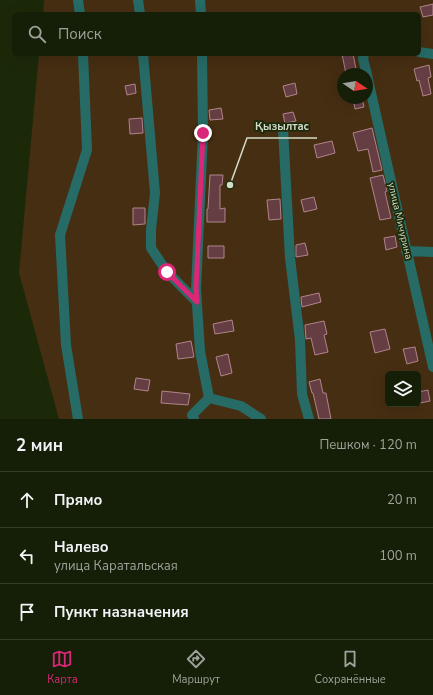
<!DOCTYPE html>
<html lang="ru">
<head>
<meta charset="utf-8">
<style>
  :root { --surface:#151f07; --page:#1e2711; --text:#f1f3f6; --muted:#9da29b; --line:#343d28; --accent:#db2777 }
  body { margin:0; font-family:"Nunito Sans",sans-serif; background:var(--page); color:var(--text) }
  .controls { position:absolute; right:12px; bottom:12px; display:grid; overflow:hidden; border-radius:6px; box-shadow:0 4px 16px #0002 }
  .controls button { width:36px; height:36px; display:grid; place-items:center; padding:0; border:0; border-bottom:1px solid var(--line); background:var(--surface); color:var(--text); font:20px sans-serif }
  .compass { position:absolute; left:337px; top:68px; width:36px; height:36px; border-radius:50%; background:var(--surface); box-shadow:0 4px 16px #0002; rotate:102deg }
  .stop { position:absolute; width:12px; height:12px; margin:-9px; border:3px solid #db2777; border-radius:50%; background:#fff }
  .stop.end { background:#db2777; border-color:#fff; box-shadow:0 1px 4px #0008 }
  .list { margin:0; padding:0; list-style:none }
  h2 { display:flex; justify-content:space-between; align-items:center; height:52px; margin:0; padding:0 16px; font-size:17px }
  h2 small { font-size:13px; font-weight:400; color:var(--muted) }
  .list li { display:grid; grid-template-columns:26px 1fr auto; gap:12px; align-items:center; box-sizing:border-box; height:56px; padding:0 16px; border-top:1px solid var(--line) }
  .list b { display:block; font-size:15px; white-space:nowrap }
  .list p { margin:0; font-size:13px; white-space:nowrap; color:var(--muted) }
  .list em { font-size:13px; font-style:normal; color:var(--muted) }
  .icon { flex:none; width:22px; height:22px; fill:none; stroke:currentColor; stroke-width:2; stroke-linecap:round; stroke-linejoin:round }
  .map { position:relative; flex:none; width:433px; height:419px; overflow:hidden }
  .search { position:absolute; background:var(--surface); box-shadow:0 4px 16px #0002; left:12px; right:12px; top:12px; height:44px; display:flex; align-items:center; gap:10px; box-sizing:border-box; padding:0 14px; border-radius:6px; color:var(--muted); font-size:15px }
  .sheet { height:220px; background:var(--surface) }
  nav { display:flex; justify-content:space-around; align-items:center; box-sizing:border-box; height:56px; border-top:1px solid var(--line); background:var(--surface); font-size:11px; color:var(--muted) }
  nav a { display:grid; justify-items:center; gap:2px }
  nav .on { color:var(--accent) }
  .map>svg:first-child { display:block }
  .green { fill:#462e12; fill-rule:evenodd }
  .building { fill:#653e44; stroke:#b1848b }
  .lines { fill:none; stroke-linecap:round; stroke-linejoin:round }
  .minor { stroke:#266b66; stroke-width:10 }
  .route { stroke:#db2777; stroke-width:5 }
  .labels { text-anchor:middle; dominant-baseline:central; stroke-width:3.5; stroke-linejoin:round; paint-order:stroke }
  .street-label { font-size:10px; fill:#d3dcc9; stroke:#1c2909 }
  .leader { fill:none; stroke:#d3dcc9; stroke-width:1.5 }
  .callout-dot { fill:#d3dcc9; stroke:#1c2909; stroke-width:1.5 }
  .callout-label { font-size:11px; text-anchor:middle; font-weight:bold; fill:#d3dcc9; stroke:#1c2909; stroke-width:3.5; stroke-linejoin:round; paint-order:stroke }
</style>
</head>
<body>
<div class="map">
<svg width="433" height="419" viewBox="0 0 433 419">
  <rect width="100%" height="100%" fill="#1c2909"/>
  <path class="green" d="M 44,0 L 433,0 L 433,419 L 59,419 L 19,273 L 39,54 L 419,54 L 419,14 L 43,14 ZM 343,74 L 367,74 L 367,98 L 343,98 ZM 388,374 L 418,374 L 418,404 L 388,404 Z"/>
  <path class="building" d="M 433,4 L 433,15 L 423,17 L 420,7 Z
    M 342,54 L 353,54 L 357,74 L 346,74 Z
    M 429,65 L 431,77 L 428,78 L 431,94 L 423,96 L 419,80 L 417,81 L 414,69 Z
    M 295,83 L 297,94 L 286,97 L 283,86 Z
    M 135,84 L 136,93 L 127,95 L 125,86 Z
    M 353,98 L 362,98 L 364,107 L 355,109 Z
    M 221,108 L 223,119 L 210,120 L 209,110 Z
    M 293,112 L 296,121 L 285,123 L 283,114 Z
    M 142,118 L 143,133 L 130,134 L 129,119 Z
    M 372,128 L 382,170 L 373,172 L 368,149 L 358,151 L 353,133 Z
    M 332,141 L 335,153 L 317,158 L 314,145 Z
    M 210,175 L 223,175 L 222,185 L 220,185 L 220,209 L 225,208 L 225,222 L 207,222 L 207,209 L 208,209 Z
    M 383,175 L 387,191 L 385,192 L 391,218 L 380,220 L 370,178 Z
    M 314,197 L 317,209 L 304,212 L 301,200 Z
    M 280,199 L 281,219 L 269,220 L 267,200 Z
    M 133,208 L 145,208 L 145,224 L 133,225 Z
    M 395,236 L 397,247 L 386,250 L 384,238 Z
    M 305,243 L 308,255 L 296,257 L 296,245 Z
    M 208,246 L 224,246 L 224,258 L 208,258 Z
    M 319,293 L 321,302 L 302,307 L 301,297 Z
    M 232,320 L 234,331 L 215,334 L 213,324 Z
    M 324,321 L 327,334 L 324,335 L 328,352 L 315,355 L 311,338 L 306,339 L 305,325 Z
    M 385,329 L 390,349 L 375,353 L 370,332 Z
    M 191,341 L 194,357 L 178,359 L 176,344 Z
    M 415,347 L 418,361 L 407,364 L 403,349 Z
    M 228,354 L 232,373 L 221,376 L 216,357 Z
    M 136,378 L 150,380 L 148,391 L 134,389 Z
    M 320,379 L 323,393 L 326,393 L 331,419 L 319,419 L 313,393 L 312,393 L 309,382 Z
    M 428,390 L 430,401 L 420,403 L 418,392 Z
    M 162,391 L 190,394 L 188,405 L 161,403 Z"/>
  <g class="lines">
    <path class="minor" d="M 78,0 L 80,14
      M 138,0 L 140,14
      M 200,0 L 201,14
      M 419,52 L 433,54
      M 143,54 L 155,193 L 151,230 L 151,248 L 167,272 L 197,302
      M 364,54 L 363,59 L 367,74
      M 367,75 L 433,367
      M 283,129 L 290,258 L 300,340 L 302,394 L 309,419
      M 406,251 L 433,252
      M 209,398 L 241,406 L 261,419
      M 78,419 L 66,345 L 60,235 L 87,150 L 83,54
      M 194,419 L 192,415 L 209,398 L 200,351 L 196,289 L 203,133 L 202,54"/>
  </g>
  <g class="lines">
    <path class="route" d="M 167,272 L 197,302 L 196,289 L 203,133"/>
  </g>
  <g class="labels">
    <g class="street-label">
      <text transform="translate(400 221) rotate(77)">улица Мичурина</text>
    </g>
  </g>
  <path class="leader" d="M230 185L247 138H317"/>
  <circle class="callout-dot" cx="230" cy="185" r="4"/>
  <g class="callout-label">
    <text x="282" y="130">Қызылтас</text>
  </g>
</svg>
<div class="controls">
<button><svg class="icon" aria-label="layers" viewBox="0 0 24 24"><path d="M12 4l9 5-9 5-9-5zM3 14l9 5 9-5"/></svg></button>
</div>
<svg class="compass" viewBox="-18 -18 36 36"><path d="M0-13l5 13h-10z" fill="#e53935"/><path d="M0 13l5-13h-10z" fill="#9da29b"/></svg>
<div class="stop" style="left:167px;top:272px"></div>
<div class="stop end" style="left:203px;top:133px"></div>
<div class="search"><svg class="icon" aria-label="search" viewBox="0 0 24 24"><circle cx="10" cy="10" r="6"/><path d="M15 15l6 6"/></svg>Поиск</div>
</div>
<section class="sheet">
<h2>2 мин<small>Пешком · 120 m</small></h2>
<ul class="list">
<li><svg class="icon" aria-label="ahead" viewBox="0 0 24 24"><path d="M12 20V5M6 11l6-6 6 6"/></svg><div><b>Прямо</b></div><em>20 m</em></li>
<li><svg class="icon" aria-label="left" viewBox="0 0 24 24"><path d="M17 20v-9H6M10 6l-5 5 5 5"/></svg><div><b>Налево</b><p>улица Каратальская</p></div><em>100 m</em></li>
<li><svg class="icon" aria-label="arrive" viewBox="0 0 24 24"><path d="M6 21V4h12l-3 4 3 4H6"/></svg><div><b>Пункт назначения</b></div></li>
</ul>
</section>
<nav>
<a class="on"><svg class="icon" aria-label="map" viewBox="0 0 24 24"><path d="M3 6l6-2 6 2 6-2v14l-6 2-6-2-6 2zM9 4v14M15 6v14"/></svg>Карта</a>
<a><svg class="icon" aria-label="directions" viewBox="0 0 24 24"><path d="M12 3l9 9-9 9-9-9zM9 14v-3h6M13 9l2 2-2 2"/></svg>Маршрут</a>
<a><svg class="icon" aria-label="saved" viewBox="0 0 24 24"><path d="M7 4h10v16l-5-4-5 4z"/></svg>Сохранённые</a>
</nav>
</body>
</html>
